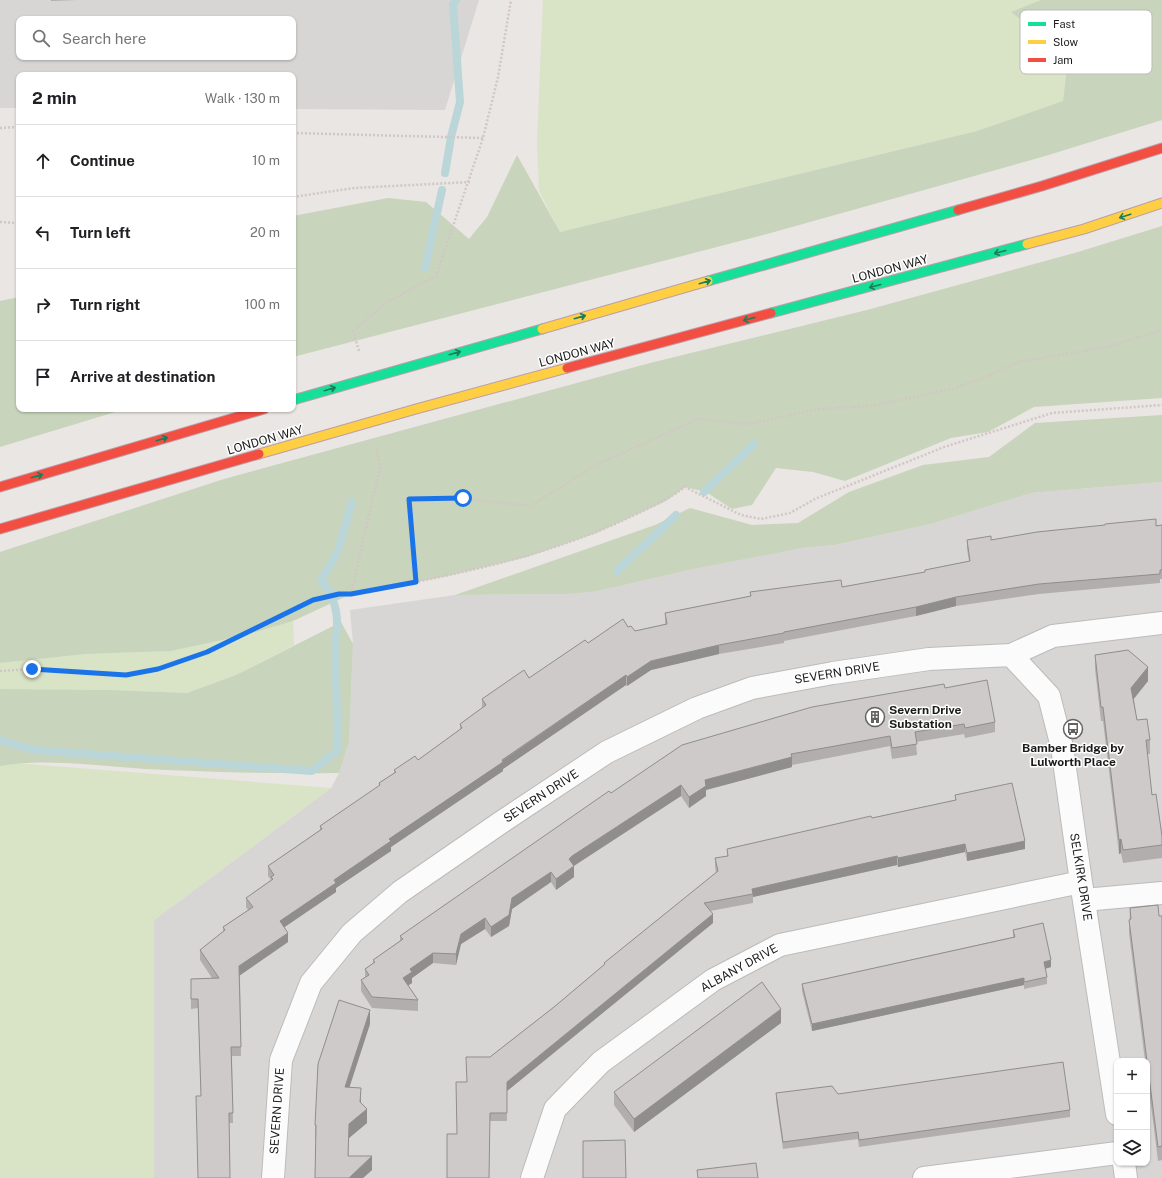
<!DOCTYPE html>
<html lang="en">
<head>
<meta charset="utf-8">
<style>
  :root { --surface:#fff; --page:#f2f2f2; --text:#202124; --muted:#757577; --line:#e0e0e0 }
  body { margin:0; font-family:"Public Sans",sans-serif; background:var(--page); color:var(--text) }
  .controls { position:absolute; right:12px; bottom:12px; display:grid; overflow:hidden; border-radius:8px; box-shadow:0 1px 3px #0004 }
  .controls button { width:36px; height:36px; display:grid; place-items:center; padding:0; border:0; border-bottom:1px solid var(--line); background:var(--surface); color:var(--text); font:20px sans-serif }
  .stop { position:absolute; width:12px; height:12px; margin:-9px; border:3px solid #1a73e8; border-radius:50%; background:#fff }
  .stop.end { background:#1a73e8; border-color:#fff; box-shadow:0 1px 4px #0008 }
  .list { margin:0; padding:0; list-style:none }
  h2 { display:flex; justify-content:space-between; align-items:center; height:52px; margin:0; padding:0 16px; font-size:17px }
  h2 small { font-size:13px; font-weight:400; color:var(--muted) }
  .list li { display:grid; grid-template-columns:26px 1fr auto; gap:12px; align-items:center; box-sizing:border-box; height:72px; padding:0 16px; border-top:1px solid var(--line) }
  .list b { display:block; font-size:15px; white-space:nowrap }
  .list em { font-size:13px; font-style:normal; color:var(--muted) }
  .icon { flex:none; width:22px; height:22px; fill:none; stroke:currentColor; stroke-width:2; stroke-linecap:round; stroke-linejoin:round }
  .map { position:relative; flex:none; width:1162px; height:1178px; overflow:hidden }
  .search { position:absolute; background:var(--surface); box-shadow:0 1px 3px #0004; left:16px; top:16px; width:280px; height:44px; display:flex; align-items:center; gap:10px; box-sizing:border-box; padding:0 14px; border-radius:8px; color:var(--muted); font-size:15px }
  .panel { position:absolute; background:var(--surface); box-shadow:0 1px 3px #0004; left:16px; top:72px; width:280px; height:340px; border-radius:8px }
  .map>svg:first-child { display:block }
  .residential { fill:#d8d6d5; fill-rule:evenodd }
  .grass { fill:#d9e3c5 }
  .forest { fill:#c8d4bb }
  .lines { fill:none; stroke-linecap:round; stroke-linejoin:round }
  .stream { stroke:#bad6d8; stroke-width:8 }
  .street-casing { stroke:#bcbbba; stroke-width:24 }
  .fast-casing { stroke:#ba9ea9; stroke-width:11 }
  .slow-casing { stroke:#ba9ea9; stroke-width:11 }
  .jam-casing { stroke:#ba9ea9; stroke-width:11 }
  .path { stroke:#d2c6c6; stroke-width:2.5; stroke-dasharray:2 2; stroke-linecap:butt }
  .street { stroke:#fcfbfb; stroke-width:22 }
  .fast { stroke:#16e098; stroke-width:9 }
  .slow { stroke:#ffcf43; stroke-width:9 }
  .jam { stroke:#f24e42; stroke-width:9 }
  .wall { fill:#b1aead }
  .shaded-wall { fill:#908d8d }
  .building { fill:#cecac9; stroke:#908d8d }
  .oneway { stroke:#187e5a }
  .route { stroke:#1a73e8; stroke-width:5 }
  .labels { text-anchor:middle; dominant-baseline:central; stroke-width:3; stroke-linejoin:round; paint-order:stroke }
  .street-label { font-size:12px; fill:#1b1b1b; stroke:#fff }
  .poi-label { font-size:12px; font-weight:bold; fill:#1b1b1b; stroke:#fff; text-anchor:start }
  .key { fill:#fff; stroke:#bbb; stroke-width:1 }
  .key-label { font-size:11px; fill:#1b1b1b }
</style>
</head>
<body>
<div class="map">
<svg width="1162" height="1178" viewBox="0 0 1162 1178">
  <rect width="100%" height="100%" fill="#e9e6e3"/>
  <path class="residential" d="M 0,0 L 479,0 L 445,110 L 293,109 L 293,75 L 19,75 L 19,108 L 0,108 ZM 19,19 L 293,19 L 293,57 L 19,57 Z
    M 1162,482 L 1162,1178 L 154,1178 L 154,920 L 331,788 L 339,773 L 349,743 L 353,644 L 350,610 L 455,595 L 567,594 L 757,556 L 802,548 L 835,545 L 931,524 L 1031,493 ZM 1117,1061 L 1147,1061 L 1147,1163 L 1117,1163 Z"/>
  <path class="grass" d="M 543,0 L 1041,0 L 1011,12 L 1068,58 L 1063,101 L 977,131 L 560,232 L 539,191 L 537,143 Z
    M 293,621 L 294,645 L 236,675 L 187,693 L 112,690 L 0,689 L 0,663 L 86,654 L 171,651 L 246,635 Z
    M 14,763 L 331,788 L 154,920 L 154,1178 L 0,1178 L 0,766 Z"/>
  <path class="forest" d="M 1041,0 L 1162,0 L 1162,120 L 1042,157 L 767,234 L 293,357 L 293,216 L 388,198 L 426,202 L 469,239 L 487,217 L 517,155 L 560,232 L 977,131 L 1063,101 L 1068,58 L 1011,12 Z
    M 1162,226 L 1162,398 L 1034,407 L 988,432 L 951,438 L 845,481 L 813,472 L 776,468 L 752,505 L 732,509 L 706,492 L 685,487 L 666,501 L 596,533 L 527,557 L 443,577 L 351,594 L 293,621 L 246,635 L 171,651 L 86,654 L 0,663 L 0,552 L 224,479 L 650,363 L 867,310 L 1078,252 Z
    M 19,297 L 19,409 L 125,409 L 0,447 L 0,301 Z
    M 1162,415 L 1162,482 L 1031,493 L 931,524 L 835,545 L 802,548 L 688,570 L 597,591 L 567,594 L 455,595 L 655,525 L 690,508 L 752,525 L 798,523 L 849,492 L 923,465 L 989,457 L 1035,423 Z
    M 341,622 L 353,644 L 349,743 L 339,773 C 274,774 210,772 145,769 C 97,766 48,758 0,766 L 0,689 L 112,690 L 187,693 L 236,675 Z"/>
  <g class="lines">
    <path class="stream" d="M 445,173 L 451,137 L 460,102 L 453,4 L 456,0
      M 425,268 L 442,190
      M 704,492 L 754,444
      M 617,571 L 676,515
      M 331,593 L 321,581 L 338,551 L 352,502
      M 0,740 L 34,750 L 312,771 L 338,750 L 335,643 C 338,629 338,612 332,598"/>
    <g class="street-casing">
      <path id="street" d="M 1011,655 L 1049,696 L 1062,747 L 1081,882 L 1117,1114
        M 1084,900 L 1162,893
        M 1124,1163 L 1126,1178
        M 273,1178 L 281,1060 L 311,983 L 352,933 L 400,892 L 503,821 L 607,752 L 697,708 L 752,688 L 833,673 L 929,659 L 1011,655 L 1053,636 L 1162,623
        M 532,1178 L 555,1109 L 601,1062 L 713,980 L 780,945 L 1081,882
        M 924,1178 L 1117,1153"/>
    </g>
    <g class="fast-casing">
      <path id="fast" d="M 708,281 L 958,210
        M 771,313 L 1027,244
        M 293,400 L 542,329"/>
    </g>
    <g class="slow-casing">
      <path id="slow" d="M 1027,244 L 1084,229 L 1162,203
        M 542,329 L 708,281
        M 259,454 L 416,409 L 567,368"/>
    </g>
    <g class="jam-casing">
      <path id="jam" d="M 958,210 L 1042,186 L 1162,148
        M 567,368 L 771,313
        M 0,487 L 264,409
        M 0,529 L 259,454"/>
    </g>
    <path class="path" d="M 0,128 L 19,127
      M 293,133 L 483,138
      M 293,197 L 354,188 L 470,182
      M 0,222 L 19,223
      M 359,351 L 353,331 L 387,302 L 436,276 L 483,138 L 498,77 L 511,0
      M 416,582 L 409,499 L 463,498 L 530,506 L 596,465 L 698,419 L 748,424 L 813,410 L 877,405 L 955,388 L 986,377 L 1019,362 L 1107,347 L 1162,330
      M 351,594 L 380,467 L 376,446
      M 0,671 L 32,669 L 127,675 L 158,669 L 207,652 L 313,600 L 339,594 L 351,594 C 444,577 537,560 624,520 C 645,510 666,501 685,487 L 741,515 L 761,519 L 790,513 L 815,499 L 944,447 L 1052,413 L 1162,405"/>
    <use href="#street" class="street"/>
    <use href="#fast" class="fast"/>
    <use href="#slow" class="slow"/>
    <use href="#jam" class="jam"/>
  </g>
  <path class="wall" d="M 51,0 L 77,0 L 51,1 Z
    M 1162,525 L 1162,579 L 1160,579 L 1160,583 L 1039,594 L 956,606 L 916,616 L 784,641 L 784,643 L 719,654 L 651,670 L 627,686 L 626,685 L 503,769 L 503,771 L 391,847 L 391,851 L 336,888 L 336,892 L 285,927 L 288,942 L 240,975 L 241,1056 L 232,1056 L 233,1123 L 229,1123 L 201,1096 L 198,1008 L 191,1009 L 191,979 L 212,978 L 200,960 L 200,950 L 223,932 L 223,927 L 248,910 L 246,907 L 246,898 L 271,880 L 268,876 L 268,866 L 320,830 L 320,826 L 379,786 L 379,783 L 394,773 L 394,770 L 418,760 L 460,730 L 460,724 L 482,708 L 482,699 L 529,678 L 588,643 L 628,627 L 635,631 L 665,624 L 665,613 L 750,596 L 750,592 L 842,587 L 925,572 L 925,570 L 969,561 L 967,549 L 967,540 L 991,540 Z
    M 1095,655 L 1148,681 L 1134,699 L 1137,720 L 1150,740 L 1150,754 L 1147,754 L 1152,795 L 1162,836 L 1162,858 L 1123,863 L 1121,853 L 1119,854 L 1103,721 L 1101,721 L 1095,669 Z
    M 945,688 L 995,722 L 995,732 L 965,738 L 964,734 L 916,742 L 917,755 L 892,759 L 890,746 L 792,765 L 792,767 L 706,790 L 706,796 L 689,808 L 681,796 L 574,866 L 574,877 L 556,890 L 551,882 L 512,909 L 509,926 L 491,937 L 485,929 L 461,944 L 456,965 L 433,963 L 412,978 L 412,983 L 408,985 L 418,1000 L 418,1011 L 372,1008 L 361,991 L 361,980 L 365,978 L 365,969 L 373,963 L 373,960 L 400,941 L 400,936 L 611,793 Z
    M 955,795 L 1025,849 L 967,861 L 965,852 L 898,867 L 897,865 L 753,897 L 753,903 L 710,911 L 713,923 L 507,1091 L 507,1121 L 490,1121 L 457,1134 L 490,1057 L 554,1007 L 604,965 L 604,963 L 716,873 L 715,867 L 715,858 L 727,856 L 727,849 L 955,800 Z
    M 1130,908 L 1159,916 L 1162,916 L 1162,1160 L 1158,1161 L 1147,1074 L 1147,1061 L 1145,1061 L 1129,933 Z
    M 1013,930 L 1051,967 L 1045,969 L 1047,977 L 1047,984 L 1024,989 L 1024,985 L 812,1031 L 802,991 L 802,984 L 1013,937 Z
    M 781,1023 L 634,1132 L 614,1105 L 614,1092 Z
    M 370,1024 L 349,1087 L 361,1103 L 367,1123 L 349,1138 L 348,1156 L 372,1170 L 363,1178 L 315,1178 L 316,1139 L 315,1139 L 315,1125 Z
    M 776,1093 L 838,1094 L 1070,1110 L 1070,1117 L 859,1147 L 858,1139 L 783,1149 L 776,1100 Z"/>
  <path class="shaded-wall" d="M 956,597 L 956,606 L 916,616 L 916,607 Z
    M 719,645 L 719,654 L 651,670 L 627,686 L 627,677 L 651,661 Z
    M 1148,667 L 1148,681 L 1131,702 L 1131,688 Z
    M 626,675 L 626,685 L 503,769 L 503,771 L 391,847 L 391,851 L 336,888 L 336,892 L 280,930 L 280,921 L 389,839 Z
    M 792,757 L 792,767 L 706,790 L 706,796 L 689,808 L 689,797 L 705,780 Z
    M 681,785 L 681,796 L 572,867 L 569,859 L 572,856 Z
    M 1121,839 L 1121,853 L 1119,854 L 1119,840 Z
    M 1025,841 L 1025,849 L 967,861 L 967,853 Z
    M 965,844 L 965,852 L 898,867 L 898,858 Z
    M 897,856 L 897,865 L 753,897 L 752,889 Z
    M 574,866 L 574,877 L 556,890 L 556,879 Z
    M 551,872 L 551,882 L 512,909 L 509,926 L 491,937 L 491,927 L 512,898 Z
    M 713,914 L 713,923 L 507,1091 L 507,1082 Z
    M 485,918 L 485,929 L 461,944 L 456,965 L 456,954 L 461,934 Z
    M 288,933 L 288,942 L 239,976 L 239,966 Z
    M 433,953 L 433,963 L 412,978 L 412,983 L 403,989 L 403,978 L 410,969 Z
    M 1051,960 L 1051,967 L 1044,969 L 1044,962 Z
    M 1024,978 L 1024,985 L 812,1031 L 812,1024 Z
    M 781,1009 L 781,1023 L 634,1132 L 634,1119 Z
    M 370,1010 L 370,1024 L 345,1101 L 345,1087 Z
    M 361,1088 L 361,1102 L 360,1115 L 367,1109 L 367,1123 L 349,1138 L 348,1170 L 349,1124 L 360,1102 Z
    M 372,1156 L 372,1170 L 363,1178 L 349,1178 Z"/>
  <path class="building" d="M 1156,519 L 1156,526 L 1162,525 L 1162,570 L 1160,570 L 1160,574 L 1039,584 L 956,597 L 916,607 L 784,632 L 784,633 L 719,645 L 651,661 L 627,677 L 626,675 L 502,760 L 503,762 L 389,839 L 391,841 L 334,880 L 336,883 L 280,921 L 288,933 L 239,966 L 241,1047 L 231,1047 L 233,1113 L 229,1113 L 230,1178 L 198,1178 L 196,1096 L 201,1096 L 198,999 L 191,999 L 191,979 L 219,978 L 200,950 L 225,930 L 223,927 L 253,907 L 246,898 L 273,879 L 271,877 L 274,875 L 268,866 L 322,829 L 320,826 L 380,785 L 379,783 L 396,772 L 394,770 L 415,756 L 418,760 L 462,728 L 460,724 L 486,705 L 482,699 L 524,670 L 529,678 L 585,640 L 588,643 L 623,619 L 628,627 L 631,626 L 635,631 L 667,624 L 665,613 L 751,596 L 750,592 L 841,580 L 842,587 L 925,572 L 925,570 L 970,561 L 967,540 L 991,536 L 991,540 L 1037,532 L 1105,525 L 1105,524 Z
    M 1128,650 L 1148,667 L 1131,688 L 1137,720 L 1147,719 L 1150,740 L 1146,740 L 1152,795 L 1156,794 L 1162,836 L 1162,845 L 1123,850 L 1121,839 L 1119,840 L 1103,707 L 1101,707 L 1095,655 Z
    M 987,680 L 995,722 L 965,728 L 964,724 L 915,732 L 917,744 L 892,748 L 890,736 L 791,754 L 792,757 L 705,780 L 706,786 L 689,797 L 681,785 L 572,856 L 569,859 L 574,866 L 556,879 L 551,872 L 512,898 L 509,915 L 491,927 L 485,918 L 461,934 L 456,954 L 433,953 L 410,969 L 412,972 L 403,978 L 418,1000 L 372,997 L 361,980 L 369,975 L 365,969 L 375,962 L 373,960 L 403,939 L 400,936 L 609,791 L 611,793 L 682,745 L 812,707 L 944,684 L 945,688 Z
    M 1012,783 L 1025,841 L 967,853 L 965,844 L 898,858 L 897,856 L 752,889 L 753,894 L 704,903 L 713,914 L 507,1082 L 507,1113 L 490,1113 L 489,1178 L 447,1178 L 447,1134 L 457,1134 L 456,1082 L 467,1082 L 466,1057 L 490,1057 L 554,1007 L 605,964 L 604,963 L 718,871 L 715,858 L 728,856 L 727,849 L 871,816 L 872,818 L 956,800 L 955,795 Z
    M 1158,905 L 1159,916 L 1162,916 L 1162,1146 L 1158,1147 L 1129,920 L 1131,919 L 1130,908 Z
    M 1043,923 L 1051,960 L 1044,962 L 1047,977 L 1024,982 L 1024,978 L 812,1024 L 802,984 L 1015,937 L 1013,930 Z
    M 762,982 L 781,1009 L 634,1119 L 614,1092 Z
    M 339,1000 L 370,1010 L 345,1087 L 361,1088 L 360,1102 L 367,1109 L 349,1124 L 348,1156 L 372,1156 L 349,1178 L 315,1178 L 316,1125 L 315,1125 L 318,1064 Z
    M 1063,1062 L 1070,1110 L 859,1140 L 858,1132 L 783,1142 L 776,1093 L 832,1086 L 838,1094 Z
    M 625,1140 L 626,1178 L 583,1178 L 583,1141 Z
    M 756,1163 L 758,1178 L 698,1178 L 697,1170 Z"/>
  <defs><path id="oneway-shaft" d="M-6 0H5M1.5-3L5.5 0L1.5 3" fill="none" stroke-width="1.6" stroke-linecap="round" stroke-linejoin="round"/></defs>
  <g class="oneway">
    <use href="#oneway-shaft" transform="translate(1125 216) rotate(162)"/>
    <use href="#oneway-shaft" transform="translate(1000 252) rotate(165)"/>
    <use href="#oneway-shaft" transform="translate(705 282) rotate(-16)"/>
    <use href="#oneway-shaft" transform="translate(875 286) rotate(165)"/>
    <use href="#oneway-shaft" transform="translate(580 317) rotate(-16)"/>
    <use href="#oneway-shaft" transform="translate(749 319) rotate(165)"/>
    <use href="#oneway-shaft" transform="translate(455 353) rotate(-16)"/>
    <use href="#oneway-shaft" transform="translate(330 389) rotate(-16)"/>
    <use href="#oneway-shaft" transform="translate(162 439) rotate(-16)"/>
    <use href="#oneway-shaft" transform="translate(37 476) rotate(-16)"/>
  </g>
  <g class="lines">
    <path class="route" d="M 32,669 L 126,675 L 158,669 L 207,652 L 313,600 L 339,594 L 351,594 L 416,582 L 409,499 L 463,498"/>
  </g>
  <defs>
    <g id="building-ring" transform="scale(1)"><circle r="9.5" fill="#fff" stroke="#636261" stroke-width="1.5"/><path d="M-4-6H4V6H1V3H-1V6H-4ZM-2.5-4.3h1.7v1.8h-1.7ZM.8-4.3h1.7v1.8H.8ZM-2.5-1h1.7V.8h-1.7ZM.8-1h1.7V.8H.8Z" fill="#636261"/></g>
    <g id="bus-ring" transform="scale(1)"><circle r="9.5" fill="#fff" stroke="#636261" stroke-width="1.5"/><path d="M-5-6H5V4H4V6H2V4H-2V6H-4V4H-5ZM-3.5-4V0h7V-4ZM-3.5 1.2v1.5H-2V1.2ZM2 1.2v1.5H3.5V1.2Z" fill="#636261"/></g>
  </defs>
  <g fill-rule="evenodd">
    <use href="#building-ring" x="875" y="717"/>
    <use href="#bus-ring" x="1073" y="729"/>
  </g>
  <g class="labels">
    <g class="street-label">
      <text transform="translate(890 269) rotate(-15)">LONDON WAY</text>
      <text transform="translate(577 353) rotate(-15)">LONDON WAY</text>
      <text transform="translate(265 440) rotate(-16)">LONDON WAY</text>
      <text transform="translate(837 673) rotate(-9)">SEVERN DRIVE</text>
      <text transform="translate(541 796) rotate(-33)">SEVERN DRIVE</text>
      <text transform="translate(1081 877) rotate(81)">SELKIRK DRIVE</text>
      <text transform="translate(739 968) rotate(-29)">ALBANY DRIVE</text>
      <text transform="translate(277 1111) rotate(-86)">SEVERN DRIVE</text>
    </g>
    <g class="poi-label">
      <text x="889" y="710">Severn Drive<tspan x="889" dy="14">Substation</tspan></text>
      <text x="1073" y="748" text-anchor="middle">Bamber Bridge by<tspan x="1073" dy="14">Lulworth Place</tspan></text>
    </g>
  </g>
  <rect x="1020" y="10" width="132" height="64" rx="6" class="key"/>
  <rect x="1028" y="22" width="18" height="4" fill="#16e098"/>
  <rect x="1028" y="40" width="18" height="4" fill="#ffcf43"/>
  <rect x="1028" y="58" width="18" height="4" fill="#f24e42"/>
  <g class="key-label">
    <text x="1053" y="28">Fast</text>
    <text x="1053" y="46">Slow</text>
    <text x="1053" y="64">Jam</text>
  </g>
</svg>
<div class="controls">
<button>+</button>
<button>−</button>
<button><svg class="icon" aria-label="layers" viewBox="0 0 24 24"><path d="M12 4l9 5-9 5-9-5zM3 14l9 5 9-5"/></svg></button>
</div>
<div class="stop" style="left:463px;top:498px"></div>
<div class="stop end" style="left:32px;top:669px"></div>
<div class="search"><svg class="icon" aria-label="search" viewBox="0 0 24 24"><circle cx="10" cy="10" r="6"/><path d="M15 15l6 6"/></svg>Search here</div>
<section class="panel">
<h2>2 min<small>Walk · 130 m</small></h2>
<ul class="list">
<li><svg class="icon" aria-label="ahead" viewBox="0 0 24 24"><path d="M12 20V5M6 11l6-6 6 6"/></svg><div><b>Continue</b></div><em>10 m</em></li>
<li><svg class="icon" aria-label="left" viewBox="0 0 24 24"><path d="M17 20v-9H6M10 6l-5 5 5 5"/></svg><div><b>Turn left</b></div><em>20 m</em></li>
<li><svg class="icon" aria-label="right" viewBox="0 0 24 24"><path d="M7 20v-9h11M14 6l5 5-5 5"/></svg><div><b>Turn right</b></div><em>100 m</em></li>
<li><svg class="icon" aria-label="arrive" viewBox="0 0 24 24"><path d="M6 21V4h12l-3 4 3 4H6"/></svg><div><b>Arrive at destination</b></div></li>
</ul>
</section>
</div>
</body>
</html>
